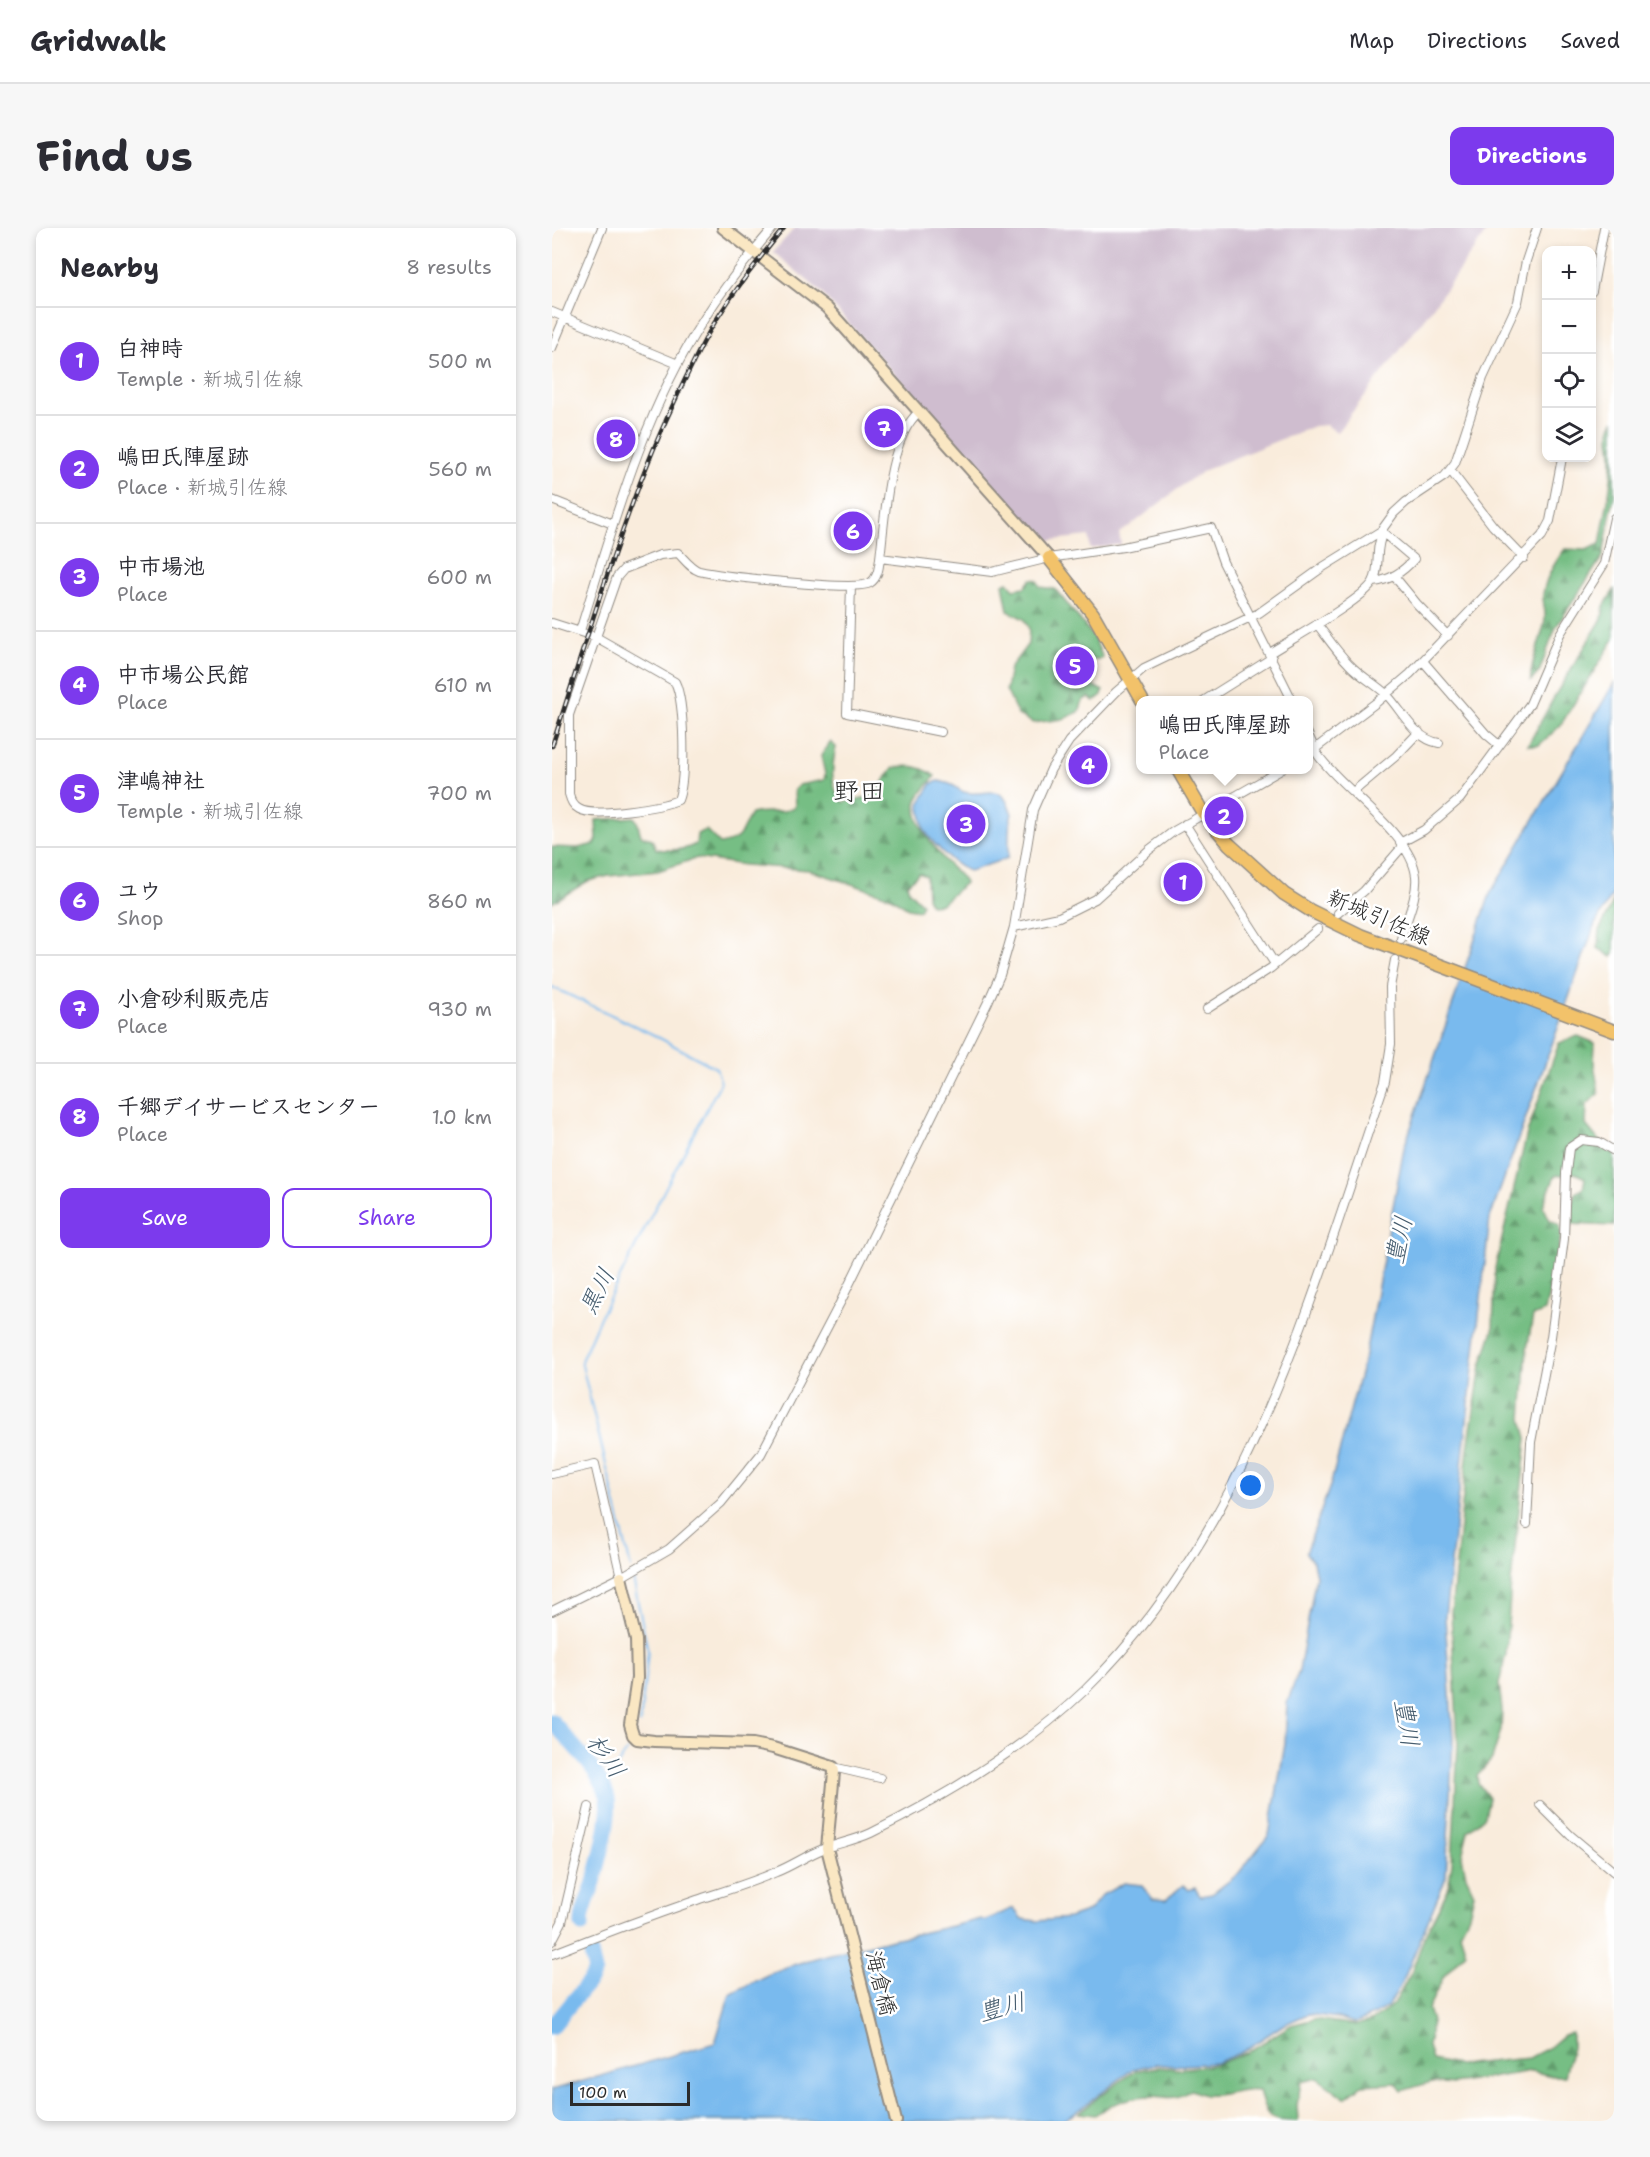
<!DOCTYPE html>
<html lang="en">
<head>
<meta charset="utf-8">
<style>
  :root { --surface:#fff; --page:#f7f7f7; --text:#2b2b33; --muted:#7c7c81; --line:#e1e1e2; --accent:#7c3aed }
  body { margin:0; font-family:"Shantell Sans","Klee One",sans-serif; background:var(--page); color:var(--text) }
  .controls { position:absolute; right:18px; top:18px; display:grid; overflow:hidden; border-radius:12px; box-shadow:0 3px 9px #0003 }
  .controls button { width:54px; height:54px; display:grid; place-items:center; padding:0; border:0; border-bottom:2px solid var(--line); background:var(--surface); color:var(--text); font:30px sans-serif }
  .scale { position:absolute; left:18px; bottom:15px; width:120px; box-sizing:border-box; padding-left:6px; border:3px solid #2b2b2b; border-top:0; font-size:16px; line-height:21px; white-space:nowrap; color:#2b2b2b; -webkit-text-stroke:4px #fff; paint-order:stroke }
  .you { position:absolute; left:699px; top:1258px; width:21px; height:21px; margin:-15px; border:4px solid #fff; border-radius:50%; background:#1a73e8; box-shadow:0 0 0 9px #1a73e833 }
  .badge { display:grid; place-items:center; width:39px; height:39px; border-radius:50%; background:var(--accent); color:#fff; font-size:20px; font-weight:700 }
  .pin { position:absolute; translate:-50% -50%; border:3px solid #fff; box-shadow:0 2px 6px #0006 }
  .popup { position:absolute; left:584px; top:468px; width:177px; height:78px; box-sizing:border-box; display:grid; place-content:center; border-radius:12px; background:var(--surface); filter:drop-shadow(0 2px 4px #0005); font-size:20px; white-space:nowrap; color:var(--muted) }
  .popup b { font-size:22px; color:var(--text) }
  .popup::after { content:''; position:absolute; left:50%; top:100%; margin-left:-12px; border:12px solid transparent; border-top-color:var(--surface) }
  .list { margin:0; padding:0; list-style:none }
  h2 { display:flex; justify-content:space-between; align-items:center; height:78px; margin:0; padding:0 24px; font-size:26px }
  h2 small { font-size:20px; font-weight:400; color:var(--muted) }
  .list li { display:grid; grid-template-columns:39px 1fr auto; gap:18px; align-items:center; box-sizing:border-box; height:108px; padding:0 24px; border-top:2px solid var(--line) }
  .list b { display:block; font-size:22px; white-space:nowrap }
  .list p { margin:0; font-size:20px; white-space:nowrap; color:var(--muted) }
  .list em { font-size:20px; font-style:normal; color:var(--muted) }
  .actions { display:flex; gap:12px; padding:18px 24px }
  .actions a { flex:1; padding:14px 0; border:2px solid var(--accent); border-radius:12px; text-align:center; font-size:21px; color:var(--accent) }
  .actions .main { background:var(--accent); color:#fff }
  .icon { flex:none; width:33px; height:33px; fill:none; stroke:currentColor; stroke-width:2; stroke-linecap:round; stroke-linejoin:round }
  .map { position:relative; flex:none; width:1062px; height:1893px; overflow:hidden; border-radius:12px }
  header { display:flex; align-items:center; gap:36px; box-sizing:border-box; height:84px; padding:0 30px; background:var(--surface); border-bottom:2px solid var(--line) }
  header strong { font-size:28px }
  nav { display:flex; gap:33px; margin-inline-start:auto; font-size:21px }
  .intro { display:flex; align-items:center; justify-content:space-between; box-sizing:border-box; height:144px; padding:0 36px }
  h1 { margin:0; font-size:42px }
  .button { padding:15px 27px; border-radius:12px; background:var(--accent); color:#fff; font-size:21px; font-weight:700 }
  main { display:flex; gap:36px; padding:0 36px }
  aside { flex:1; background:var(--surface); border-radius:12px; box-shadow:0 3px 9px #0003 }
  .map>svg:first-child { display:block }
  .industrial { fill:#cfbdcf }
  .forest { fill:url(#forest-firs); stroke:#507458; stroke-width:1.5 }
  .water { fill:#79baee; stroke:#52728c; stroke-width:1.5 }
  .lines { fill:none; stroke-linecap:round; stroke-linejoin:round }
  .stream { stroke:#79baee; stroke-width:2 }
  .river { stroke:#79baee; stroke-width:15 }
  .street-casing { stroke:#928c84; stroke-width:10 }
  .secondary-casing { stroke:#928c84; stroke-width:14 }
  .primary-casing { stroke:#928c84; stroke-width:15 }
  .street { stroke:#fff; stroke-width:8 }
  .secondary { stroke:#fae7c3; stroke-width:10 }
  .primary { stroke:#f2c26a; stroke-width:12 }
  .rail-casing { stroke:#2b2b2b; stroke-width:4.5 }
  .rail { stroke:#fff; stroke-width:2; stroke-dasharray:7; stroke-linecap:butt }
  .labels { text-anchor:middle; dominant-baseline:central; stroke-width:5; stroke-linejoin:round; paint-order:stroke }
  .street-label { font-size:22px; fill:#2b2b2b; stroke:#fff }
  .water-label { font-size:24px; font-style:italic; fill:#465d6f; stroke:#fff }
  .quarter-label { font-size:26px; fill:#2b2b2b; stroke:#fff }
</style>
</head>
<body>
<header>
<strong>Gridwalk</strong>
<nav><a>Map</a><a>Directions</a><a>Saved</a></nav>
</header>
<div class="intro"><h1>Find us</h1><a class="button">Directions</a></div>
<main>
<aside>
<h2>Nearby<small>8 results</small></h2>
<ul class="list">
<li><span class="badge">1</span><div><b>白神時</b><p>Temple · 新城引佐線</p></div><em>500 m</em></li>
<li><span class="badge">2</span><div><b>嶋田氏陣屋跡</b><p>Place · 新城引佐線</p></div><em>560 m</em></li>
<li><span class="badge">3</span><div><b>中市場池</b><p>Place</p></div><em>600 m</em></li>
<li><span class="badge">4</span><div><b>中市場公民館</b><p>Place</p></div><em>610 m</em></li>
<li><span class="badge">5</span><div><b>津嶋神社</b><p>Temple · 新城引佐線</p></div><em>700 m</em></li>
<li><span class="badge">6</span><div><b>ユウ</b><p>Shop</p></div><em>860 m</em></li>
<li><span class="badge">7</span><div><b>小倉砂利販売店</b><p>Place</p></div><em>930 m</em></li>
<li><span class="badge">8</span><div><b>千郷デイサービスセンター</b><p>Place</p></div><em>1.0 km</em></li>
</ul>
<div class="actions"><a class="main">Save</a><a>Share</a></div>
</aside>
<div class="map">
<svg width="1062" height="1893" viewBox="0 0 1062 1893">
  <defs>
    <pattern id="forest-firs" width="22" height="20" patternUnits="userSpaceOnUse" patternTransform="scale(1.5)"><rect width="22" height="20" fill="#76be84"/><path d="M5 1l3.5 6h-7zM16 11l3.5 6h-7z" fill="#619b6c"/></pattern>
  </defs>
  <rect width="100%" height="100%" fill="#fff"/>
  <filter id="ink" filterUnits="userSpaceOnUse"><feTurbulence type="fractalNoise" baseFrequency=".0167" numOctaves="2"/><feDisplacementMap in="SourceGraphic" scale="12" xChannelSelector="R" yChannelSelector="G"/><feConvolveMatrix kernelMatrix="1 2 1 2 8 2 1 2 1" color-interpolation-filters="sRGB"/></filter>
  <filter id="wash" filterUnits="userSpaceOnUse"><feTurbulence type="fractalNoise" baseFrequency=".008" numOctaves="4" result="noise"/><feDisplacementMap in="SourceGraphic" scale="24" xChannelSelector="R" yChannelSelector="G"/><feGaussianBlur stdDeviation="1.35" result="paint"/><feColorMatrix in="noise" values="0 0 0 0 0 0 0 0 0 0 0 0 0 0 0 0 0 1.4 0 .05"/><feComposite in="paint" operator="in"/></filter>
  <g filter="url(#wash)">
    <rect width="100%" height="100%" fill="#f9ecdc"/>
    <path class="industrial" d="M 243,0 L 937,0 L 878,83 L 785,204 L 774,197 L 762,198 L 655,241 L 636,253 L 582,295 L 567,305 L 569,316 L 538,321 L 537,308 L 492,313 L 267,62 L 221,24 Z"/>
    <path class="forest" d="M 1062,193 L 1062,267 L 1051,328 L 1004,399 L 987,444 L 979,453 C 976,440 992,406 993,390 C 994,382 990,374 991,367 C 993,350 1003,334 1013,321 L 1034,322 L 1048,316 C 1053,287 1060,259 1060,230 C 1060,217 1054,204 1062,193 Z
      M 479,351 L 485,352 L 488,359 L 503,361 L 541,408 L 551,430 L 538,433 L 531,427 L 516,430 C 514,443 516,455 526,464 L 542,458 L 551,463 L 550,467 L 542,473 L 537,469 L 531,472 L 527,484 L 511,491 L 481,495 L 466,487 L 454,462 L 458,440 L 476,416 L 477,401 L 472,391 L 456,383 L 451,356 L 456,354 L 462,361 L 473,359 Z
      M 1062,362 L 1062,411 L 1008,498 L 987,517 L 976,517 L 1005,464 L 1050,391 L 1052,378 Z
      M 278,514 L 284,519 C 280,537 277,560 291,574 L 321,568 L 341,540 C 357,536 370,538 383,548 C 378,555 366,566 364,575 C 361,596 385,623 397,637 C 403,644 410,647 413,655 L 389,676 L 379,677 L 375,670 L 374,648 L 367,645 L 355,656 L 357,663 L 370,676 L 367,682 L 356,680 L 339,669 L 257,642 L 192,637 L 145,630 L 106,643 L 57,648 L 36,653 L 0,675 L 0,619 L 26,620 L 43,616 L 45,611 L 44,592 L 82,589 L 85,593 L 89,608 L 100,611 L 104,621 C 118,623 132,623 144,616 L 145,606 L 154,602 L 168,616 C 192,612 188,603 199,586 C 215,581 229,588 243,578 L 242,562 L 247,557 L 272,552 L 273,546 L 269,528 Z
      M 1062,672 L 1062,726 L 1060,729 L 1046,720 L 1048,701 Z
      M 1026,808 L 1043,815 L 1042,836 L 1047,866 L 1035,876 L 1034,897 L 1053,920 L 1062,926 L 1062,998 L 1018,996 L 1018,986 L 1023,965 L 1031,961 L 1033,950 L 1023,945 L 1003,948 L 991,978 L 998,992 L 1008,997 L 1009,1008 L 993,1083 L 981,1088 L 975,1121 L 970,1191 L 975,1210 L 959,1354 L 954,1426 L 947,1456 L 950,1481 L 949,1502 L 940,1531 L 925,1548 L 926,1555 L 937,1570 L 933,1588 L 916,1603 L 910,1628 L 914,1648 L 922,1665 L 917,1687 L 908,1705 L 914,1724 L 892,1748 L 876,1781 L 880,1793 L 876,1818 L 880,1832 L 905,1837 L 977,1830 L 998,1819 L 1012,1807 L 1020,1805 L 1020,1819 L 1013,1848 L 1000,1848 L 979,1843 L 902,1856 L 879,1854 L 850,1863 L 844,1855 L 810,1857 L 793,1870 L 765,1850 L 749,1854 L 745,1877 L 746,1893 C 717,1893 714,1891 707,1862 C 689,1859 672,1869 653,1867 C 649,1866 644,1864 639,1862 C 621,1874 618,1868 597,1868 C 577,1869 559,1876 543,1887 L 527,1885 L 548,1868 L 583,1843 L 605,1839 L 626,1841 L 663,1837 L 696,1824 L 739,1797 L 762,1791 L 805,1797 L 821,1792 L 842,1776 L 860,1743 L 872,1709 L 896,1661 L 900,1636 L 906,1515 L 899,1385 L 916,1220 L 929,1138 L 941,1102 L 943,1040 L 975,905 L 1007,815 Z"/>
    <path class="water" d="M 1062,455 L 1062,664 L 1043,696 L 938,990 L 893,1388 L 901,1511 L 894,1649 L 852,1751 L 837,1777 L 822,1787 L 803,1795 L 786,1790 L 756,1786 L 731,1797 L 690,1824 L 664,1835 L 620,1838 L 604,1836 L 581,1841 L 522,1886 L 510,1893 L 0,1893 L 0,1862 L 163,1815 L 178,1766 C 198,1756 219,1743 241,1737 C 303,1717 366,1707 429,1691 L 433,1693 L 461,1680 L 470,1691 L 485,1693 L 517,1690 L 537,1683 L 550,1667 L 572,1655 L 589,1657 L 601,1671 L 614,1672 L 631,1657 L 637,1662 L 643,1660 L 648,1668 L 660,1666 L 686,1646 L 717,1607 L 733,1516 L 735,1475 L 747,1443 L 764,1348 L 761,1334 L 754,1325 L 779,1255 L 813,1127 L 852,920 L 938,666 Z
      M 387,553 C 391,554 396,555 400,557 C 405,559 407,563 412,564 C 436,571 448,549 460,586 C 455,599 458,615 456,630 L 418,643 C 405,640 377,613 372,600 C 370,593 369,584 367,576 L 380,555 Z"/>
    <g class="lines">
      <path class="stream" d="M 0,759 L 100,806 L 164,840 L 169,854 L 102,982 L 49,1087 L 29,1133 L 79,1340
        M 80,1346 L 96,1423 L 88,1496
        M 53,1563 L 61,1544 L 75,1523"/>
      <path class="river" d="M 0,1493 C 17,1514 47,1542 55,1567 C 61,1585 47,1634 42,1654 C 38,1667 29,1684 30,1697
        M 0,1799 L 39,1751 L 43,1743 L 39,1726"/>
    </g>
  </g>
  <g filter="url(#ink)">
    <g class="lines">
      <g class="street-casing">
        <path id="street" d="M 1040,63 L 1052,0
          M 0,84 L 126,136
          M 0,120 L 50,0
          M 898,242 L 941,298 L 972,330
          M 0,272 L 61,296
          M 328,330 L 440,344 L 497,330 L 571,319 L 659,300 L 671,334 L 740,472
          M 842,348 L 865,376 L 896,408
          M 822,354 C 839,352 851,344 862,331 L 829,303
          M 299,358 L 295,485 L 389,504
          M 0,395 L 44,409 L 65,349 L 72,341 L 108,327 L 126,325 C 133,332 138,340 147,343 C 170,348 303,364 318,355 C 326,350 327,339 328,330 C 333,291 336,210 367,184
          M 765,396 C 775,409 785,424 797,436 C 808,448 822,455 834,466 C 850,482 862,511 887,515
          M 28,403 C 61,297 91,185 152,91 C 172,59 196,29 221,0
          M 44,409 L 123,454 C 133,474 134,552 126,572 C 110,579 41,590 27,581 C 21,578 19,573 17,566 L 17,487 Z
          M 718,425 C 738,412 811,372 821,354 C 829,340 822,320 831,305
          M 871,433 L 934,506 L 947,517
          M 653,472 L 720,430
          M 756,506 C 759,513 762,521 766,527 C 790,562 859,605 864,648 C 866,668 854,692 849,711
          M 756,526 L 825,474 L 858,446 L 990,308 L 998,293 L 1010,230
          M 801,564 L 844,528 L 867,504
          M 633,596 L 723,736
          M 848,615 L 872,602 L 908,571 L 978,476 L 1008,406 L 1052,336 L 1062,290
          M 786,685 L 812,663 L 851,618
          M 462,699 L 507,689 L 543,671 L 597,622 L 622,603 L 729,542
          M 655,781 L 719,740 L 766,701
          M 0,1246 L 43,1236 L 69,1349
          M 975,1296 L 979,1214 L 999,1109 L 1012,1011 L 1014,945 L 1017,920 L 1029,912 L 1047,914 L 1062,923
          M 0,1383 L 69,1349 L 117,1321 L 169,1275 L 209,1226 L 288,1075 L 436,774 L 448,747 L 462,699 L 481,582 L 499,541 L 517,513 L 564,464 L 592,440 L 707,385 L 771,339 L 829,303 L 842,285 L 854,274 L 893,248 L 903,235 L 931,150 L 966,74 L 974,33 L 985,0
          M 281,1539 L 328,1550
          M 988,1577 L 1018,1607 L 1062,1644
          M 0,1713 L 10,1694 L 37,1579
          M 0,1726 C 48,1707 96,1689 145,1672 C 172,1663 199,1655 224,1644 C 240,1638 255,1627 271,1621 C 287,1615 304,1612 319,1605 C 396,1567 471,1521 533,1462 C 698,1302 761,1065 833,854 L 839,816 L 838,759 L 843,732"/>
      </g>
      <g class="secondary-casing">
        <path id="secondary" d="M 171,0 L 275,80 L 497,330
          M 69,1349 L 84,1412 L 85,1450 L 78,1497 L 81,1507 L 85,1511 L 102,1513 L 201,1516 L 221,1520 L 281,1539 L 282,1544 L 275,1620 L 344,1893"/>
      </g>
      <g class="primary-casing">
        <path id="primary" d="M 497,330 L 541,386 L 590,472
          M 626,542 L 651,585 L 677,616 L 732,666 L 759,683 L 808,707 L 1062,803"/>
      </g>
      <use href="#street" class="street"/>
      <use href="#secondary" class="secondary"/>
      <use href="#primary" class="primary"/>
      <g class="rail-casing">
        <path id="rail" d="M 0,518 C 39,399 73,277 127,164 C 141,135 154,106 172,80 C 190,52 211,26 232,0"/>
      </g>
      <use href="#rail" class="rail"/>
    </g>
  </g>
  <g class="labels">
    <g class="street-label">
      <text transform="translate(827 689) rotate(23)">新城引佐線</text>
      <text transform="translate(329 1755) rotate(76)">海倉橋</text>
    </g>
    <g class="water-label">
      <text transform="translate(847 1012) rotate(-77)">豊川</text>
      <text transform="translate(45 1063) rotate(-63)">黒川</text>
      <text transform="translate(855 1495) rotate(81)">豊川</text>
      <text transform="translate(54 1528) rotate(55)">杉川</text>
      <text transform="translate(450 1779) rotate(-15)">豊川</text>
    </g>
    <g class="quarter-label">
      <text x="307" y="562">野田</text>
    </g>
  </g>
</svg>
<div class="controls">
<button>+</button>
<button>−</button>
<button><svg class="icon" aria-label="locate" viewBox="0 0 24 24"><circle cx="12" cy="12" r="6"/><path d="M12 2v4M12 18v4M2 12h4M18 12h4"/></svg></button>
<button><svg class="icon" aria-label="layers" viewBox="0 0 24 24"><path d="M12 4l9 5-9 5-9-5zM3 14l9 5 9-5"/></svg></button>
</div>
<div class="scale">100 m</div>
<div class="you"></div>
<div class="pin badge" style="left:631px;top:654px">1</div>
<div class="pin badge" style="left:672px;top:588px">2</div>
<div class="popup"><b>嶋田氏陣屋跡</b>Place</div>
<div class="pin badge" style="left:414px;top:596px">3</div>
<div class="pin badge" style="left:536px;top:537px">4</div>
<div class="pin badge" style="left:523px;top:438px">5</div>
<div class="pin badge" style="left:301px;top:303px">6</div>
<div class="pin badge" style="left:332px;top:200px">7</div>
<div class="pin badge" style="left:64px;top:211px">8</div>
</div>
</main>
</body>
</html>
